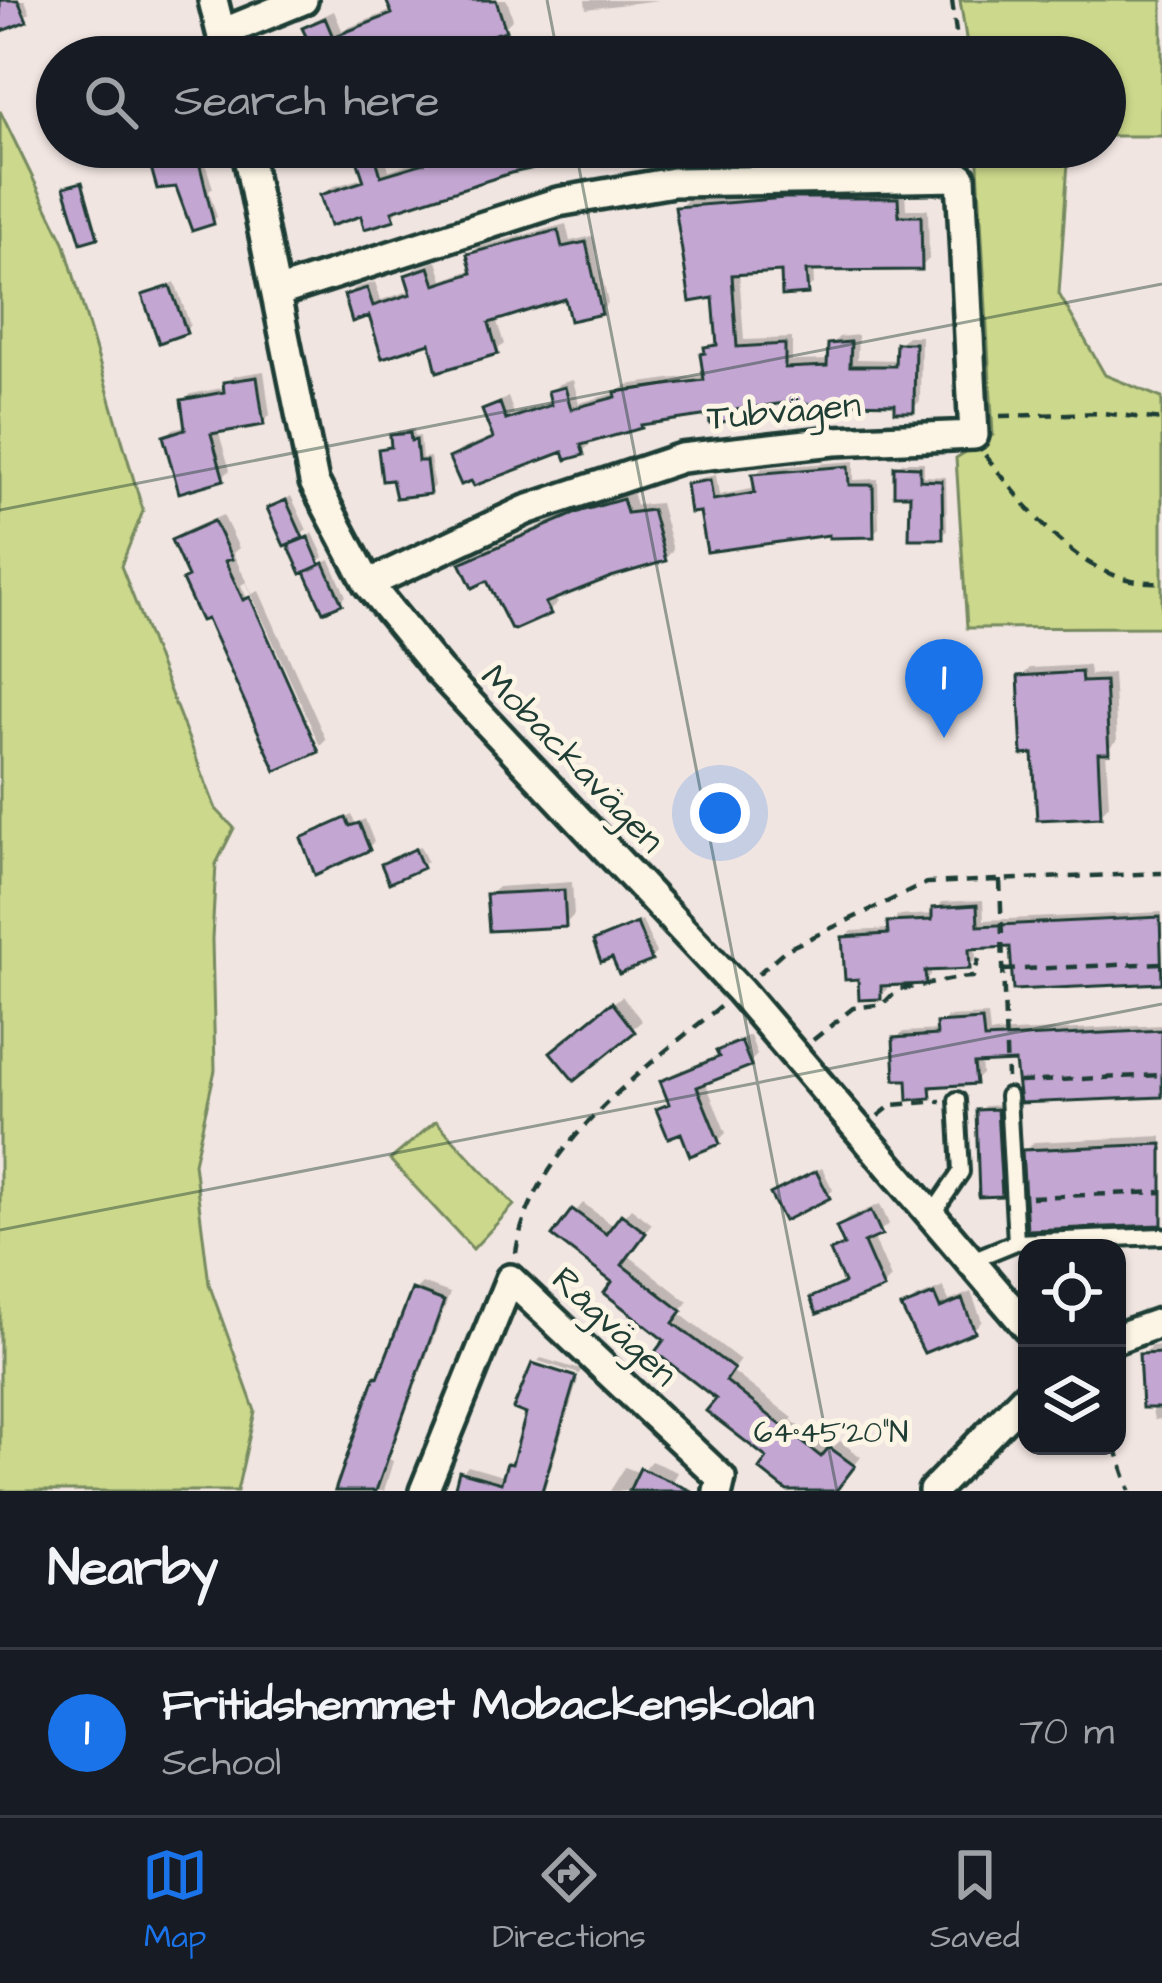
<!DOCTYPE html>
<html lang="en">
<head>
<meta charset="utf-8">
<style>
  :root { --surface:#171b24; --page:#20242c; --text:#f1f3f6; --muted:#9ea1a6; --line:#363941; --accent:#1a73e8 }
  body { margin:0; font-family:"Architects Daughter",sans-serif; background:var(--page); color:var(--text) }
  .controls { position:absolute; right:36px; bottom:36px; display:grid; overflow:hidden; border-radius:24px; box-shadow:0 3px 9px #0004 }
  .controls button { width:108px; height:108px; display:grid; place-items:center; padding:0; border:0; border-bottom:3px solid var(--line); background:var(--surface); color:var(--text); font:60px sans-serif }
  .you { position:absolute; left:720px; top:813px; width:42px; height:42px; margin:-30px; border:9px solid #fff; border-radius:50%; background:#1a73e8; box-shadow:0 0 0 18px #1a73e833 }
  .badge { display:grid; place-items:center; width:78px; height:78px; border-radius:50%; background:var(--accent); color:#fff; font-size:39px; font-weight:700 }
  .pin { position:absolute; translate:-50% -99px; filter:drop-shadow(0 3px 6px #0008) }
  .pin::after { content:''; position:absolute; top:63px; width:42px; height:36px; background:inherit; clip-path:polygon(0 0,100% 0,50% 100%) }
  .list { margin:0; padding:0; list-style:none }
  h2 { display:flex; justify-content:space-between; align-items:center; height:156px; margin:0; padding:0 48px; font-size:51px }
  h2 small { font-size:39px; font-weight:400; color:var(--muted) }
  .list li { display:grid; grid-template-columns:78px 1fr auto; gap:36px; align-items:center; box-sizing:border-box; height:168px; padding:0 48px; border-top:3px solid var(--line) }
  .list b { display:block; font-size:45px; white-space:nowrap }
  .list p { margin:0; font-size:39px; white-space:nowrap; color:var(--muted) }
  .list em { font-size:39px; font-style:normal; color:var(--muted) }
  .icon { flex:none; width:66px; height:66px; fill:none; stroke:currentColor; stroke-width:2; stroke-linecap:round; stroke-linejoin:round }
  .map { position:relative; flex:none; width:1162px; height:1491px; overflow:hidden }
  .search { position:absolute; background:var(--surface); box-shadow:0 3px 9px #0004; left:36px; right:36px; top:36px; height:132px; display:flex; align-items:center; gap:30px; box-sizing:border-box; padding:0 42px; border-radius:66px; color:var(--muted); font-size:45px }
  .sheet { height:324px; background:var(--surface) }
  nav { display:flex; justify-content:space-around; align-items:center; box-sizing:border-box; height:168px; border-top:3px solid var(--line); background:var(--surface); font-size:33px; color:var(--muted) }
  nav a { display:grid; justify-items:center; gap:6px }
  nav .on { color:var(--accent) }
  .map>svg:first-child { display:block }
  .green { fill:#ccd88b; stroke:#768a60; stroke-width:3 }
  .shadow { fill:#0003 }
  .building { fill:#c4a6d2; stroke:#1f3d34; stroke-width:3 }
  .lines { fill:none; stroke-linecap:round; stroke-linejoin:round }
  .service-casing { stroke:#1f3d34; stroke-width:22 }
  .minor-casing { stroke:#1f3d34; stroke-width:36 }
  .path { stroke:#1f3d34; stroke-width:4.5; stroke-dasharray:12 9; stroke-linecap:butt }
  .service { stroke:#fcf5e5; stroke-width:14 }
  .minor { stroke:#fcf5e5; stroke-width:27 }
  .ticks { fill:none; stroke:#1f3d34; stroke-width:3; stroke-opacity:0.45 }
  .labels { text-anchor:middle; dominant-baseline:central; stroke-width:10; stroke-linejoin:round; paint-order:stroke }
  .street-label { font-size:36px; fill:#1f3d34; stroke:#fcf5e5 }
  .ticks-label { font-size:30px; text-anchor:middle; fill:#1f3d34; stroke:#fcf5e5; stroke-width:10; stroke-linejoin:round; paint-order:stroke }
</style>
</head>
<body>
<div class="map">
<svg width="1162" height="1491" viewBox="0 0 1162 1491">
  <rect width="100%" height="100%" fill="#f1e5e1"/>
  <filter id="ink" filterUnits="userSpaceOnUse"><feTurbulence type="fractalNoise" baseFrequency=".00833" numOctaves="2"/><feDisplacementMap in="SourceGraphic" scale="24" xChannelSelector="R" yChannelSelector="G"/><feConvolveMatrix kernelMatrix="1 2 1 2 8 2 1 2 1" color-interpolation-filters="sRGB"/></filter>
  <g filter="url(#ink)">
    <path class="green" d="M 960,0 L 1162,0 L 1162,136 L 1105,136 L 1105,57 L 969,57 Z
      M 0,111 L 64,242 L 143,511 L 121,566 L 216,809 L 234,828 L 216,864 L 212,939 L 215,1070 L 194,1163 L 209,1284 L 255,1411 L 237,1491 L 0,1491 Z
      M 977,147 L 1069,147 L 1059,294 L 1105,375 L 1162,398 L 1162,627 L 967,628 L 956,458 L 993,435 Z
      M 436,1121 L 514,1205 L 473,1249 L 390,1160 Z"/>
    <path class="shadow" d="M 0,0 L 25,0 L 30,13 L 0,29 Z
      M 389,0 L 507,0 L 513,19 L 504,28 L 409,57 L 308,57 L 317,53 L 306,28 L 315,20 L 334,11 L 342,30 L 393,10 Z
      M 585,0 L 659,0 L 586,9 Z
      M 200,147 L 213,188 L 209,191 L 217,217 L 212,221 L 153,165 Z
      M 382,147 L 389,170 L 426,159 L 422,147 L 448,147 L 449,151 L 462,147 L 631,147 L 510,170 L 401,205 L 393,218 L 363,212 L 323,196 L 332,187 L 366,177 L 360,158 L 368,150 Z
      M 795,191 L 905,191 L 906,209 L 928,209 L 929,259 L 921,267 L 813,267 L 814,283 L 806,291 L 784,269 L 739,271 L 744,340 L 792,338 L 792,361 L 830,360 L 831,345 L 839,337 L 858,335 L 857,359 L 898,360 L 899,344 L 907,336 L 921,336 L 920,401 L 912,409 L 898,401 L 784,400 L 735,407 L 727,419 L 711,412 L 645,421 L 589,440 L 590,444 L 582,453 L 566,448 L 452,458 L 460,450 L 495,435 L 485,410 L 508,397 L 514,414 L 553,401 L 551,392 L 559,384 L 573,380 L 579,403 L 619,392 L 626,385 L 706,374 L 707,348 L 720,339 L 716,294 L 679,208 L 687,200 Z
      M 566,224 L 570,241 L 593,236 L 608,303 L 600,311 L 567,295 L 496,318 L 504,344 L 496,351 L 432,339 L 371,313 L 347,296 L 355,288 L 375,282 L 381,300 L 412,290 L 408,276 L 416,268 L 437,261 L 443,280 L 474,269 L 470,255 L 478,247 Z
      M 175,282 L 190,325 L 185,331 L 146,296 Z
      M 264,371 L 270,415 L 263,423 L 218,430 L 230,470 L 223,477 L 166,437 L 173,429 L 188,425 L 184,401 L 191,394 L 227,387 L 233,376 Z
      M 414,429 L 415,437 L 420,436 L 422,458 L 430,457 L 434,486 L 428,492 L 381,450 L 393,443 L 393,436 L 398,431 Z
      M 854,461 L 854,480 L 878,479 L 879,528 L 872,534 L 702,508 L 689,485 L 696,479 L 716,475 L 719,495 L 757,488 L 755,475 L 762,468 Z
      M 903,462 L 924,462 L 924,476 L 946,477 L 947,531 L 941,536 L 897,467 Z
      M 632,492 L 636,505 L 660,503 L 673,550 L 665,559 L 554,596 L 558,603 L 549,611 L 464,564 L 473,555 L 592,503 Z
      M 291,496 L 307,530 L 301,535 L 270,509 Z
      M 223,515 L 239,548 L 233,553 L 252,594 L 259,591 L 326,740 L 320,746 L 246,582 L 241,585 L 315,750 L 190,576 L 174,541 L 183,532 Z
      M 313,533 L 324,557 L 317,563 L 292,546 Z
      M 330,560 L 346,596 L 340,601 L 315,567 Z
      M 1089,665 L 1090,675 L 1113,673 L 1117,741 L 1106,750 L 1109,805 L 1100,814 L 1021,677 L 1030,668 Z
      M 352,815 L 355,823 L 365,819 L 374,842 L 368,847 L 304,838 Z
      M 420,846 L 427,861 L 421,866 L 385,865 Z
      M 572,882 L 574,915 L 565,924 L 489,895 L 498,887 Z
      M 983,900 L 984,920 L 1162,912 L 1162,980 L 1016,987 L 1013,943 L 975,946 L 976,959 L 969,966 L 931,968 L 931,974 L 925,981 L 887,983 L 887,989 L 880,996 L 860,976 L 845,938 L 852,931 L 891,929 L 897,916 L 935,914 L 942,902 Z
      M 642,920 L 656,953 L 650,959 L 614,954 L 596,941 Z
      M 622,996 L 642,1021 L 574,1077 L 563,1043 Z
      M 988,1015 L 990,1033 L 1162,1025 L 1162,1094 L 1018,1059 L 981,1061 L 982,1074 L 974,1081 L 936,1084 L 929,1096 L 910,1076 L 896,1039 L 903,1032 L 940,1030 L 947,1017 Z
      M 750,1035 L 757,1055 L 749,1063 L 705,1081 L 726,1133 L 718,1141 L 682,1129 L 660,1110 L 671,1100 L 664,1082 L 672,1074 L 721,1054 L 728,1044 Z
      M 1002,1105 L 1006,1187 L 1001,1193 L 979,1111 L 984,1106 Z
      M 1162,1136 L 1162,1222 L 1025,1151 L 1034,1142 Z
      M 822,1168 L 833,1190 L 828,1195 L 774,1194 Z
      M 583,1203 L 615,1227 L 631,1208 L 652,1224 L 628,1255 L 688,1302 L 679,1313 L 740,1360 L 732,1371 L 793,1418 L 791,1420 L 830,1450 L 840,1441 L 861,1457 L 835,1491 L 792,1491 L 771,1457 L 617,1282 L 556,1235 Z
      M 880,1204 L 889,1224 L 873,1236 L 891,1278 L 882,1287 L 814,1299 L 846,1280 L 833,1252 L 845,1242 L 839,1227 L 848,1218 Z
      M 422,1283 L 450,1293 L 389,1459 L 393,1461 L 384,1491 L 333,1491 L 337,1478 L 346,1469 L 414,1291 Z
      M 943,1287 L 949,1301 L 971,1292 L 982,1321 L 973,1330 L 905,1307 L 914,1299 Z
      M 1162,1345 L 1162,1419 L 1154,1420 L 1142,1355 L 1151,1346 Z
      M 541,1358 L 581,1370 L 579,1374 L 538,1361 Z
      M 534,1366 L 578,1380 L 544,1491 L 460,1491 L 462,1473 L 468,1466 L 506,1477 L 530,1412 Z
      M 651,1461 L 677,1472 L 669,1491 L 610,1491 L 625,1467 L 640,1473 Z"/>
    <path class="building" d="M 0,0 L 18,0 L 27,21 L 0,32 Z
      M 386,0 L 496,0 L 506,31 L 454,46 L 457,57 L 316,57 L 302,28 L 325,18 L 333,37 L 392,14 Z
      M 419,147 L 438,147 L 441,158 L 475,147 L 592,147 L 593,156 L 511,173 L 392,211 L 395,220 L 375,226 L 364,229 L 361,216 L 330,226 L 320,195 L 364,181 L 356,157 L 374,152 L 381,176 L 424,163 Z
      M 196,149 L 214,224 L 192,231 L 176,187 L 157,189 L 150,164 Z
      M 82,182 L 98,238 L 81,243 L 64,187 Z
      M 785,198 L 898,198 L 899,216 L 921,216 L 922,270 L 806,271 L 808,294 L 782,296 L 781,272 L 732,275 L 737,347 L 785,344 L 785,368 L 827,366 L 828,344 L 851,342 L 850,366 L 895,366 L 896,343 L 915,343 L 914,412 L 895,412 L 895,404 L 850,403 L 850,406 L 785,403 L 727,411 L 728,421 L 710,424 L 709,415 L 641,425 L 642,428 L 581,445 L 584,455 L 566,460 L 563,452 L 474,486 L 471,481 L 461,485 L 449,458 L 493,438 L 482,410 L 500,403 L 506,420 L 551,405 L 548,391 L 565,387 L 571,409 L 616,397 L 615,392 L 704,380 L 700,354 L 705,353 L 704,347 L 717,345 L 713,298 L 690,302 L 675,207 Z
      M 558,230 L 562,247 L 586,242 L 602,314 L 570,321 L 565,299 L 489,323 L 498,354 L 437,372 L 430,343 L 382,358 L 369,316 L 352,322 L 344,295 L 367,288 L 373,306 L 411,294 L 405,275 L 429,267 L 435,285 L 472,273 L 467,254 Z
      M 170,286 L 187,333 L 159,343 L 142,295 Z
      M 257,377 L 264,425 L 211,434 L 224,480 L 179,493 L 163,436 L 185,429 L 181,400 L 224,392 L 223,382 Z
      M 410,433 L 411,441 L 416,440 L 418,461 L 426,461 L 430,494 L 396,498 L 392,480 L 382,481 L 378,449 L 391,447 L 390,435 Z
      M 848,466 L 849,485 L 873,485 L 874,537 L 829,538 L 829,535 L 707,552 L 700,512 L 690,513 L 686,484 L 710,480 L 713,500 L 755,493 L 752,474 Z
      M 894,466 L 920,467 L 920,480 L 942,481 L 943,539 L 909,539 L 910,495 L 894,495 Z
      M 623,499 L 627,513 L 652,510 L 666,561 L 611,577 L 545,603 L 551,614 L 515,630 L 511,629 L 487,581 L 472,588 L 460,563 L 581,511 Z
      M 286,500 L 303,538 L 284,546 L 267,508 Z
      M 214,521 L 232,559 L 225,561 L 243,600 L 250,597 L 319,752 L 276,771 L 207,619 L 201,621 L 182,580 L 188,577 L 171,540 Z
      M 308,537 L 320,565 L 301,574 L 288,545 Z
      M 324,563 L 342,604 L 323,612 L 305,572 Z
      M 1081,672 L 1082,682 L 1105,681 L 1109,753 L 1098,753 L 1101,817 L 1037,820 L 1033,754 L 1022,755 L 1018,676 Z
      M 346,818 L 350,826 L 359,823 L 370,850 L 315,875 L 301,838 Z
      M 415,849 L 423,868 L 389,883 L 381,864 Z
      M 564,890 L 566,927 L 489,931 L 486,894 Z
      M 977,905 L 978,926 L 1160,917 L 1162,983 L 1013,990 L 1010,947 L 969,949 L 970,969 L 925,971 L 926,984 L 881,986 L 881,999 L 859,1000 L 858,979 L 845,980 L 842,937 L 888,934 L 887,922 L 932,920 L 932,908 Z
      M 637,923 L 652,961 L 619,974 L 612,958 L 601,962 L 593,941 Z
      M 612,1002 L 635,1032 L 574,1081 L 550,1052 Z
      M 982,1020 L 984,1039 L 1162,1030 L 1162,1097 L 1020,1103 L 1015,1062 L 974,1064 L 976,1084 L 930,1087 L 931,1098 L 908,1100 L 907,1080 L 895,1080 L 893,1038 L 937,1035 L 936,1023 Z
      M 741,1041 L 751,1066 L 697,1087 L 720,1144 L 690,1156 L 681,1133 L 668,1138 L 656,1109 L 669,1104 L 660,1081 L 719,1057 L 716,1051 Z
      M 997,1109 L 1002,1196 L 979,1197 L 976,1110 Z
      M 1162,1144 L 1162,1225 L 1027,1230 L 1022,1150 Z
      M 816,1171 L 830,1198 L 784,1221 L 770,1194 Z
      M 572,1209 L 606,1234 L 621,1214 L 646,1233 L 622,1265 L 682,1311 L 673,1323 L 734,1369 L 726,1381 L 821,1457 L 829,1447 L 855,1466 L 836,1491 L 787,1491 L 759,1469 L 767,1458 L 706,1411 L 716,1399 L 655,1352 L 664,1340 L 604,1293 L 612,1282 L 552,1236 Z
      M 871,1211 L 882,1235 L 864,1243 L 884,1289 L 817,1314 L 810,1298 L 844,1283 L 830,1251 L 844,1245 L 836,1227 Z
      M 412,1289 L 444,1301 L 376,1491 L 335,1491 L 375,1376 L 378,1377 Z
      M 934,1294 L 940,1308 L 962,1299 L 975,1332 L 924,1353 L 901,1307 Z
      M 1162,1353 L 1162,1408 L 1142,1408 L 1139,1354 Z
      M 532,1363 L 576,1377 L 542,1491 L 454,1491 L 459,1471 L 501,1483 L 507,1463 L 512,1464 L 526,1414 L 513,1409 Z
      M 640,1468 L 692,1491 L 629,1491 Z"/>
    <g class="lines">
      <g class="service-casing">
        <path id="service" d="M 1008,1096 L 1016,1242
          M 931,1216 L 961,1172 L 957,1100
          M 972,1260 L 1016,1242 L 1162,1236"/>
      </g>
      <g class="minor-casing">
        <path id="minor" d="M 213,0 L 227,57
          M 222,33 L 303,0
          M 246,147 L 314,482 L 368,584 L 439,671 L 740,991 L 1027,1327
          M 276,293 L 558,202 L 673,182 L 961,177 L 974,435 L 834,441 L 681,458 L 526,510 L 368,584
          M 1117,1338 L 1162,1322
          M 424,1491 L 510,1279 L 721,1478 L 718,1491
          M 933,1491 L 1027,1395"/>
      </g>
      <path class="path" d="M 952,0 L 959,57
        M 1000,416 L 1102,413 L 1162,420
        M 985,455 C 1031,511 1081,587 1162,582
        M 1000,880 L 1007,1078
        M 1003,970 L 1162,963
        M 758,974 L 785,950 L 927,883 L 1162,873
        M 813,1040 L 853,1008 L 883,1004 L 898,989 C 926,987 945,978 973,977 L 979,959
        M 1019,1082 L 1162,1075
        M 878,1116 L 892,1105 L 941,1101
        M 1031,1197 L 1162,1192
        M 516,1253 C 530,1151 646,1067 722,1005
        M 1115,1446 L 1130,1491"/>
      <use href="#service" class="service"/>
      <use href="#minor" class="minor"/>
    </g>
  </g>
  <path class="ticks" d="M 547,0 L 558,57M 575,147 L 837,1491M 0,510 L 1162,284M 0,1230 L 1162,1004"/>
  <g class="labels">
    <g class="street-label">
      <text transform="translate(784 412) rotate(-5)">Tubvägen</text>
      <text transform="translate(572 759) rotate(46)">Mobackavägen</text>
      <text transform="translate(614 1327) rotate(43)">Rågvägen</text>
    </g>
  </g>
  <g class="ticks-label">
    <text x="831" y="1442">64°45'20"N</text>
  </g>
</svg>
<div class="controls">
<button><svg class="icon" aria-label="locate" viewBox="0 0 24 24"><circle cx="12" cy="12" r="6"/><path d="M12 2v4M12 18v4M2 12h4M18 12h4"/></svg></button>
<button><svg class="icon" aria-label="layers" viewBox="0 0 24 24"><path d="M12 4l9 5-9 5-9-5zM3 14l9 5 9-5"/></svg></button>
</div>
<div class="you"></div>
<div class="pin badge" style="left:944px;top:738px">1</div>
<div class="search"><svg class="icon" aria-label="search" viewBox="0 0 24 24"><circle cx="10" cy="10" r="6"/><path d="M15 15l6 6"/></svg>Search here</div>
</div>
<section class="sheet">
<h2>Nearby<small></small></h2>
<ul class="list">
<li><span class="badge">1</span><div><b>Fritidshemmet Mobackenskolan</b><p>School</p></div><em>70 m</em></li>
</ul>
</section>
<nav>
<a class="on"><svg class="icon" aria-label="map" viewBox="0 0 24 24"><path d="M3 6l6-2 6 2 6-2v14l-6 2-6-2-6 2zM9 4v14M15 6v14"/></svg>Map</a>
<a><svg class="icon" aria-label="directions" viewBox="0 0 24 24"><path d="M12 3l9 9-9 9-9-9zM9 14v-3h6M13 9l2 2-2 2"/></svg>Directions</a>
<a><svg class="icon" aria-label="saved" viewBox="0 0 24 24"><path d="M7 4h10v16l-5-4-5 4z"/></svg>Saved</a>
</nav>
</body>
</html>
